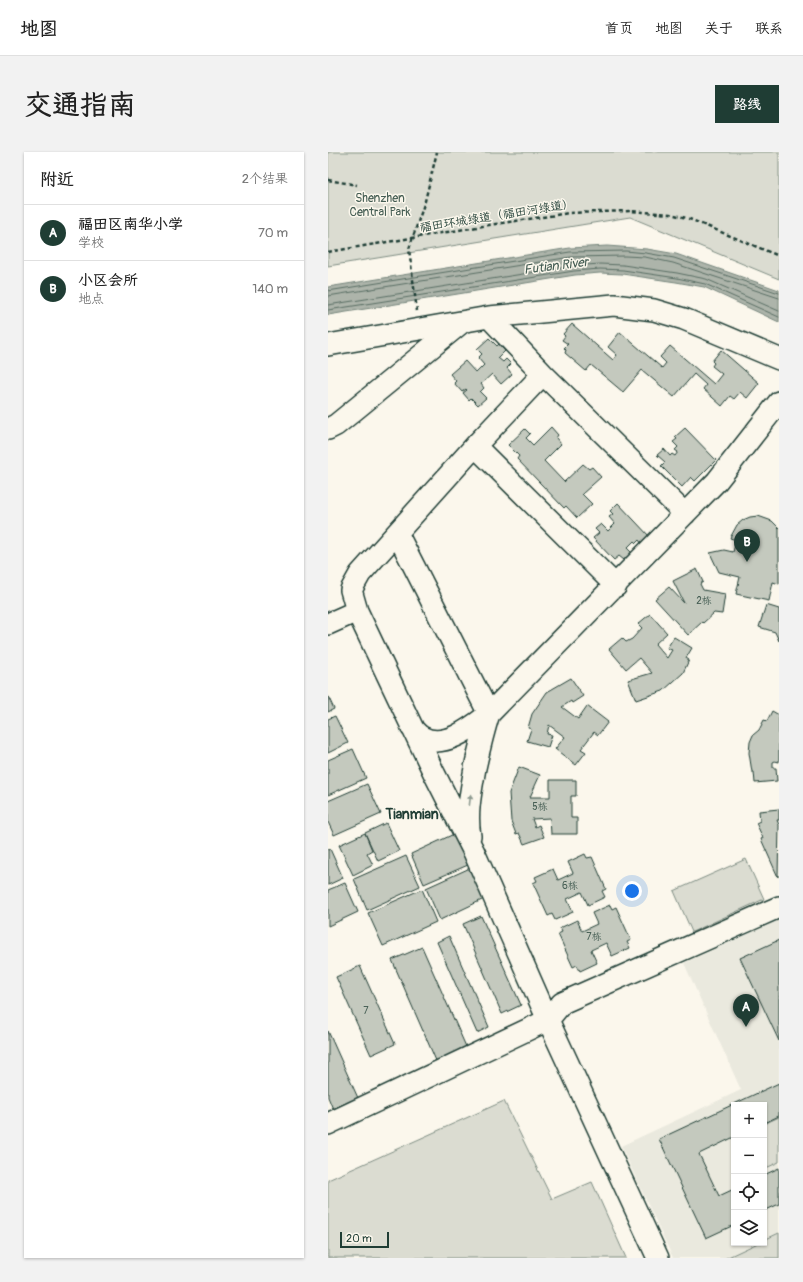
<!DOCTYPE html>
<html lang="zh">
<head>
<meta charset="utf-8">
<style>
  :root { --surface:#fff; --page:#f2f2f2; --text:#222; --muted:#767676; --line:#e0e0e0; --accent:#1f3d34 }
  body { margin:0; font-family:Pangolin,"LXGW WenKai TC",sans-serif; background:var(--page); color:var(--text) }
  .controls { position:absolute; right:12px; bottom:12px; display:grid; overflow:hidden; border-radius:0px; box-shadow:0 1px 3px #0004 }
  .controls button { width:36px; height:36px; display:grid; place-items:center; padding:0; border:0; border-bottom:1px solid var(--line); background:var(--surface); color:var(--text); font:20px sans-serif }
  .scale { position:absolute; left:12px; bottom:10px; width:49px; box-sizing:border-box; padding-left:4px; border:2px solid #1f3d34; border-top:0; font-size:11px; line-height:14px; white-space:nowrap; color:#1f3d34; -webkit-text-stroke:3px #fbf7ec; paint-order:stroke }
  .you { position:absolute; left:304px; top:739px; width:14px; height:14px; margin:-10px; border:3px solid #fff; border-radius:50%; background:#1a73e8; box-shadow:0 0 0 6px #1a73e833 }
  .badge { display:grid; place-items:center; width:26px; height:26px; border-radius:50%; background:var(--accent); color:#fff; font-size:13px; font-weight:700 }
  .pin { position:absolute; translate:-50% -33px; filter:drop-shadow(0 1px 2px #0008) }
  .pin::after { content:''; position:absolute; top:21px; width:14px; height:12px; background:inherit; clip-path:polygon(0 0,100% 0,50% 100%) }
  .list { margin:0; padding:0; list-style:none }
  h2 { display:flex; justify-content:space-between; align-items:center; height:52px; margin:0; padding:0 16px; font-size:17px }
  h2 small { font-size:13px; font-weight:400; color:var(--muted) }
  .list li { display:grid; grid-template-columns:26px 1fr auto; gap:12px; align-items:center; box-sizing:border-box; height:56px; padding:0 16px; border-top:1px solid var(--line) }
  .list b { display:block; font-size:15px; white-space:nowrap }
  .list p { margin:0; font-size:13px; white-space:nowrap; color:var(--muted) }
  .list em { font-size:13px; font-style:normal; color:var(--muted) }
  .icon { flex:none; width:22px; height:22px; fill:none; stroke:currentColor; stroke-width:2; stroke-linecap:round; stroke-linejoin:round }
  .map { position:relative; flex:none; width:451px; height:1106px; overflow:hidden; border-radius:0px }
  header { display:flex; align-items:center; gap:24px; box-sizing:border-box; height:56px; padding:0 20px; background:var(--surface); border-bottom:1px solid var(--line) }
  header strong { font-size:19px }
  nav { display:flex; gap:22px; margin-inline-start:auto; font-size:14px }
  .intro { display:flex; align-items:center; justify-content:space-between; box-sizing:border-box; height:96px; padding:0 24px }
  h1 { margin:0; font-size:28px }
  .button { padding:10px 18px; border-radius:0px; background:var(--accent); color:#fff; font-size:14px; font-weight:700 }
  main { display:flex; gap:24px; padding:0 24px }
  aside { flex:1; background:var(--surface); border-radius:0px; box-shadow:0 1px 3px #0004 }
  .map>svg:first-child { display:block }
  .built { fill:#eae9de }
  .green { fill:#dbdcd1; stroke:#7d8c82 }
  .water { fill:#adb4aa; stroke:#74847b }
  .lines { fill:none; stroke-linecap:round; stroke-linejoin:round }
  .shore { stroke:#586d63; stroke-width:1 }
  .building { fill:#c4c9be; stroke:#1f3d34 }
  .minor-casing { stroke:#1f3d34; stroke-width:24 }
  .path { stroke:#1f3d34; stroke-width:2.5; stroke-dasharray:4 3; stroke-linecap:butt }
  .minor { stroke:#fbf7ec; stroke-width:21 }
  .oneway { fill:#8d9a90 }
  .labels { text-anchor:middle; dominant-baseline:central; stroke-width:3; stroke-linejoin:round; paint-order:stroke }
  .number-label { font-size:10px; fill:#486056 }
  .park-label { font-size:12px; fill:#455d53; stroke:#fbf7ec }
  .street-label { font-size:12px; fill:#1f3d34; stroke:#fbf7ec }
  .water-label { font-size:13px; font-style:italic; fill:#425b52; stroke:#fbf7ec }
  .quarter-label { font-size:14px; font-weight:bold; fill:#1f3d34; stroke:#fbf7ec }
</style>
</head>
<body>
<header>
<strong>地图</strong>
<nav><a>首页</a><a>地图</a><a>关于</a><a>联系</a></nav>
</header>
<div class="intro"><h1>交通指南</h1><a class="button">路线</a></div>
<main>
<aside>
<h2>附近<small>2个结果</small></h2>
<ul class="list">
<li><span class="badge">A</span><div><b>福田区南华小学</b><p>学校</p></div><em>70 m</em></li>
<li><span class="badge">B</span><div><b>小区会所</b><p>地点</p></div><em>140 m</em></li>
</ul>
</aside>
<div class="map">
<svg width="451" height="1106" viewBox="0 0 451 1106">
  <rect width="100%" height="100%" fill="#fbf7ec"/>
  <filter id="ink" filterUnits="userSpaceOnUse"><feTurbulence type="fractalNoise" baseFrequency=".025" numOctaves="2"/><feDisplacementMap in="SourceGraphic" scale="8" xChannelSelector="R" yChannelSelector="G"/><feConvolveMatrix kernelMatrix="1 2 1 2 8 2 1 2 1" color-interpolation-filters="sRGB"/></filter>
  <g filter="url(#ink)">
    <path class="built" d="M 451,768 L 451,1081 L 436,1088 L 436,953 L 406,953 L 406,1091 L 430,1091 L 398,1106 L 345,1106 L 293,994 L 413,938 L 356,811 Z"/>
    <path class="green" d="M 0,0 L 451,0 L 451,127 L 302,65 L 0,114 Z
      M 418,707 L 436,747 L 364,780 L 346,739 Z
      M 176,949 L 224,1047 L 264,1030 L 298,1106 L 0,1106 L 0,1028 Z
      M 451,965 L 451,1010 L 436,1017 L 436,972 Z
      M 451,1081 L 451,1106 L 398,1106 L 430,1091 L 436,1091 L 436,1088 Z"/>
    <path class="water" d="M 279,94 L 319,97 L 348,102 L 451,138 L 451,170 L 376,135 L 348,130 L 294,122 L 272,121 L 247,123 L 0,163 L 0,135 L 242,96 Z"/>
    <g class="lines">
      <path class="shore" d="M 0,139 L 242,100 L 298,99 L 318,101 L 346,106 L 451,141
        M 0,144 L 243,105 L 297,104 L 317,105 L 345,111 L 451,146
        M 0,153 L 245,114 L 272,112 L 295,113 L 349,121 L 378,127 L 451,159
        M 0,158 L 246,119 L 272,117 L 295,118 L 349,126 L 377,132 L 451,165"/>
    </g>
    <path class="building" d="M 244,172 L 285,208 L 289,203 L 280,195 L 292,180 L 334,216 L 338,211 L 332,205 L 342,194 L 386,232 L 394,222 L 384,214 L 386,211 L 384,209 L 393,198 L 431,231 L 419,246 L 412,240 L 406,247 L 402,244 L 394,254 L 375,237 L 378,233 L 366,222 L 346,245 L 314,218 L 295,240 L 263,213 L 258,219 L 237,201 L 238,198 L 236,196 L 240,192 L 234,188 L 237,184 L 235,182 Z
      M 161,186 L 169,194 L 171,192 L 177,199 L 170,206 L 175,210 L 178,207 L 183,212 L 179,216 L 184,222 L 173,232 L 164,222 L 153,232 L 156,236 L 152,240 L 158,246 L 150,253 L 143,246 L 141,248 L 135,241 L 139,238 L 138,237 L 134,240 L 126,231 L 128,229 L 122,222 L 137,209 L 148,221 L 156,213 L 150,206 L 154,202 L 149,197 Z
      M 223,275 L 230,283 L 228,286 L 233,292 L 216,309 L 236,330 L 255,312 L 261,317 L 264,315 L 273,325 L 254,342 L 264,352 L 249,366 L 238,354 L 236,356 L 189,307 L 191,304 L 180,293 L 197,277 L 202,282 L 198,286 L 205,293 Z
      M 357,276 L 388,308 L 367,329 L 363,325 L 354,335 L 333,314 L 337,310 L 329,303 L 336,297 L 342,304 L 344,302 L 347,304 L 350,300 L 347,298 L 350,295 L 345,290 L 349,287 L 347,285 Z
      M 290,351 L 322,385 L 314,392 L 311,388 L 308,391 L 306,389 L 299,396 L 304,401 L 296,408 L 291,404 L 286,408 L 265,386 L 271,381 L 267,377 L 273,372 L 280,379 L 287,372 L 281,365 L 285,362 L 282,359 Z
      M 430,364 L 444,369 L 451,376 L 451,432 L 445,430 L 441,449 L 408,442 L 412,425 L 391,420 L 382,401 L 396,398 L 405,400 L 408,388 L 402,386 L 409,373 L 415,368 L 422,365 Z
      M 369,417 L 375,430 L 372,432 L 375,438 L 397,442 L 394,462 L 386,461 L 375,471 L 374,470 L 360,483 L 327,447 L 341,435 L 356,451 L 345,429 Z
      M 438,453 L 451,457 L 451,489 L 447,480 L 431,475 Z
      M 322,462 L 339,481 L 327,492 L 339,506 L 344,498 L 339,496 L 346,485 L 364,496 L 358,506 L 361,508 L 355,521 L 335,539 L 308,548 L 300,528 L 324,521 L 311,506 L 298,517 L 281,497 L 294,486 L 298,490 L 304,487 L 314,476 L 310,472 Z
      M 243,526 L 255,544 L 244,551 L 243,549 L 234,555 L 250,567 L 259,554 L 280,570 L 270,583 L 266,580 L 253,597 L 258,600 L 248,613 L 227,597 L 237,585 L 221,573 L 219,582 L 224,583 L 220,595 L 199,589 L 203,577 L 200,576 L 204,562 L 219,540 Z
      M 0,544 L 6,557 L 0,560 Z
      M 444,559 L 451,563 L 451,610 L 447,609 L 445,610 L 445,616 L 448,616 L 449,629 L 427,631 L 426,620 L 424,620 L 421,601 L 422,590 L 425,583 L 431,578 L 436,568 L 439,569 Z
      M 7,564 L 20,591 L 0,601 L 0,567 Z
      M 25,597 L 38,626 L 0,643 L 0,608 Z
      M 191,615 L 212,623 L 202,645 L 222,645 L 222,628 L 248,628 L 248,644 L 243,644 L 243,666 L 249,666 L 249,682 L 223,682 L 222,666 L 204,667 L 207,675 L 211,673 L 216,685 L 196,692 L 191,681 L 188,682 L 183,669 L 181,641 Z
      M 39,632 L 53,662 L 6,683 L 0,670 L 0,649 Z
      M 451,657 L 451,668 L 449,668 L 451,673 L 450,725 L 433,687 L 435,686 L 428,671 L 432,669 L 431,659 Z
      M 58,671 L 71,699 L 50,709 L 37,681 Z
      M 37,681 L 44,698 L 39,701 L 45,713 L 25,723 L 11,693 Z
      M 126,682 L 140,713 L 96,732 L 83,702 Z
      M 2,697 L 15,726 L 0,733 L 0,698 Z
      M 257,702 L 259,706 L 264,705 L 278,737 L 274,739 L 277,745 L 260,753 L 254,740 L 239,747 L 245,760 L 227,768 L 224,762 L 220,764 L 205,731 L 209,729 L 207,725 L 225,717 L 230,728 L 245,721 L 240,710 Z
      M 78,704 L 92,734 L 39,758 L 26,727 Z
      M 142,716 L 156,747 L 112,768 L 98,736 Z
      M 17,731 L 30,760 L 0,774 L 0,738 Z
      M 94,737 L 108,770 L 55,794 L 40,761 Z
      M 282,753 L 284,757 L 288,755 L 303,788 L 299,790 L 302,796 L 284,804 L 278,791 L 263,798 L 269,811 L 252,819 L 249,813 L 245,815 L 230,782 L 234,780 L 232,776 L 249,768 L 254,779 L 269,772 L 264,761 Z
      M 153,764 L 193,853 L 174,862 L 135,772 Z
      M 121,784 L 161,875 L 149,881 L 109,790 Z
      M 451,788 L 451,889 L 412,806 Z
      M 94,795 L 139,897 L 109,911 L 64,808 Z
      M 32,814 L 67,892 L 43,903 L 8,825 Z
      M 0,879 L 30,946 L 5,957 L 0,945 Z
      M 451,931 L 451,964 L 436,971 L 436,953 L 406,953 L 406,985 L 371,1002 L 391,1044 L 406,1037 L 406,1073 L 378,1086 L 331,987 Z
      M 451,1016 L 451,1052 L 436,1059 L 436,1023 Z"/>
    <g class="lines">
      <g class="minor-casing">
        <path id="minor" d="M 161,165 L 215,222 L 357,362
          M 0,193 L 161,165 L 286,153 L 326,158 L 356,167 L 451,207
          M 215,222 L 147,294 L 32,422 L 23,438 L 29,459 L 106,621 L 146,700 L 220,868 L 330,1106
          M 0,277 L 8,273 L 133,171
          M 147,294 L 288,434
          M 69,381 L 161,562 C 155,580 151,598 147,616 C 143,639 138,661 142,684
          M 0,472 L 29,459
          M 84,576 C 87,579 90,583 94,585 C 116,598 144,575 161,562 L 389,329 L 451,250
          M 0,972 L 220,868 L 234,851 L 451,755"/>
      </g>
      <path class="path" d="M 0,28 L 29,33
        M 0,100 L 161,73 L 241,61 L 302,59 L 342,62 L 359,66 L 451,104
        M 89,159 L 81,97 L 97,49 L 109,0"/>
      <use href="#minor" class="minor"/>
    </g>
    <defs><path id="oneway-solid" d="M-6-.8H1V-3.2L6.5 0L1 3.2V.8H-6Z"/></defs>
    <use class="oneway" href="#oneway-solid" transform="translate(142 648) rotate(-83)"/>
  </g>
  <g class="labels">
    <g class="number-label">
      <text x="376" y="449">2栋</text>
      <text x="212" y="655">5栋</text>
      <text x="242" y="734">6栋</text>
      <text x="266" y="785">7栋</text>
      <text x="38" y="859">7</text>
    </g>
    <g class="park-label">
      <text x="52" y="46">Shenzhen<tspan x="52" dy="14">Central Park</tspan></text>
    </g>
    <g class="street-label">
      <text transform="translate(169 64) rotate(-9)">福田环城绿道（福田河绿道）</text>
    </g>
    <g class="water-label">
      <text transform="translate(228 114) rotate(-7)">Futian River</text>
    </g>
    <g class="quarter-label">
      <text x="84" y="662">Tianmian</text>
    </g>
  </g>
</svg>
<div class="controls">
<button>+</button>
<button>−</button>
<button><svg class="icon" aria-label="locate" viewBox="0 0 24 24"><circle cx="12" cy="12" r="6"/><path d="M12 2v4M12 18v4M2 12h4M18 12h4"/></svg></button>
<button><svg class="icon" aria-label="layers" viewBox="0 0 24 24"><path d="M12 4l9 5-9 5-9-5zM3 14l9 5 9-5"/></svg></button>
</div>
<div class="scale">20 m</div>
<div class="you"></div>
<div class="pin badge" style="left:418px;top:875px">A</div>
<div class="pin badge" style="left:419px;top:410px">B</div>
</div>
</main>
</body>
</html>
